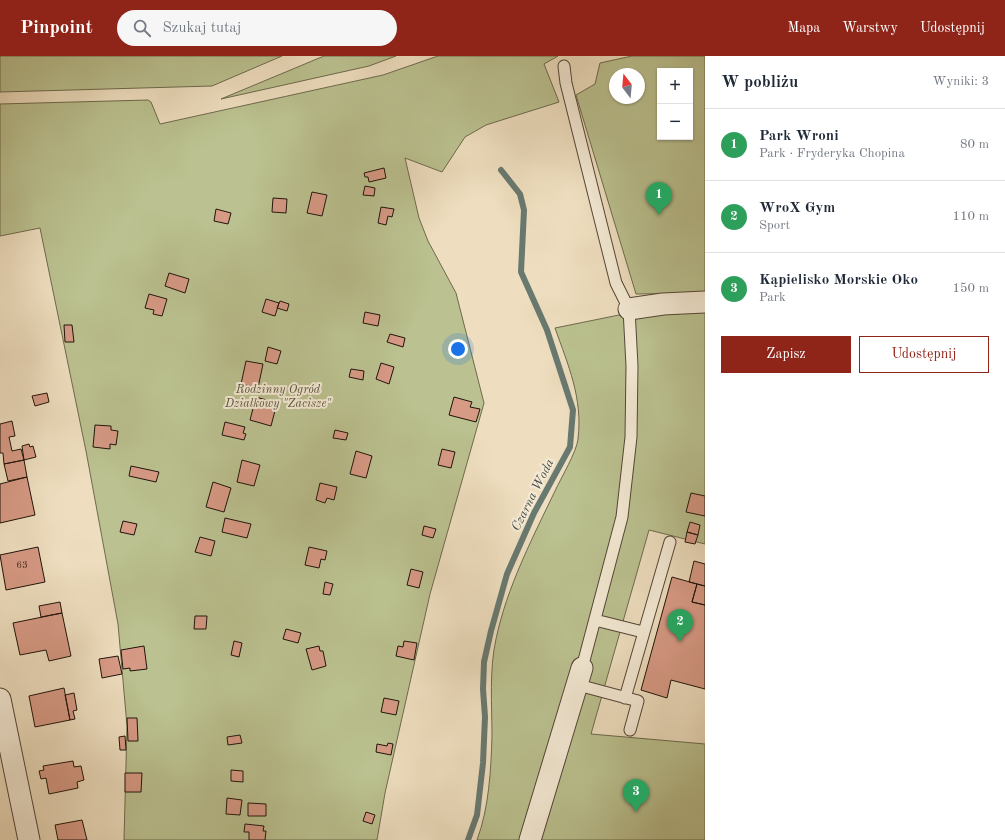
<!DOCTYPE html>
<html lang="pl">
<head>
<meta charset="utf-8">
<style>
  :root { --surface:#fff; --page:#f6f6f7; --text:#1f2937; --muted:#747a83; --line:#e0e1e3; --accent:#8f2418 }
  body { margin:0; font-family:"Old Standard TT",serif; background:var(--page); color:var(--text) }
  .controls { position:absolute; right:12px; top:12px; display:grid; overflow:hidden; border-radius:0px; box-shadow:0 1px 3px #0004 }
  .controls button { width:36px; height:36px; display:grid; place-items:center; padding:0; border:0; border-bottom:1px solid var(--line); background:var(--surface); color:var(--text); font:20px sans-serif }
  .compass { position:absolute; left:609px; top:12px; width:36px; height:36px; border-radius:50%; background:var(--surface); box-shadow:0 1px 3px #0004; rotate:344deg }
  .you { position:absolute; left:458px; top:293px; width:14px; height:14px; margin:-10px; border:3px solid #fff; border-radius:50%; background:#1a73e8; box-shadow:0 0 0 6px #1a73e833 }
  .badge { display:grid; place-items:center; width:26px; height:26px; border-radius:50%; background:var(--accent); color:#fff; font-size:13px; font-weight:700 }
  .pin { position:absolute; translate:-50% -33px; filter:drop-shadow(0 1px 2px #0008) }
  .pin::after { content:''; position:absolute; top:21px; width:14px; height:12px; background:inherit; clip-path:polygon(0 0,100% 0,50% 100%) }
  .list { margin:0; padding:0; list-style:none }
  h2 { display:flex; justify-content:space-between; align-items:center; height:52px; margin:0; padding:0 16px; font-size:17px }
  h2 small { font-size:13px; font-weight:400; color:var(--muted) }
  .list li { display:grid; grid-template-columns:26px 1fr auto; gap:12px; align-items:center; box-sizing:border-box; height:72px; padding:0 16px; border-top:1px solid var(--line) }
  .list b { display:block; font-size:15px; white-space:nowrap }
  .list p { margin:0; font-size:13px; white-space:nowrap; color:var(--muted) }
  .list em { font-size:13px; font-style:normal; color:var(--muted) }
  .actions { display:flex; gap:8px; padding:12px 16px }
  .actions a { flex:1; padding:9px 0; border:1px solid var(--accent); border-radius:0px; text-align:center; font-size:14px; color:var(--accent) }
  .actions .main { background:var(--accent); color:#fff }
  .icon { flex:none; width:22px; height:22px; fill:none; stroke:currentColor; stroke-width:2; stroke-linecap:round; stroke-linejoin:round }
  .map { position:relative; flex:none; width:705px; height:784px; overflow:hidden }
  header { display:flex; align-items:center; gap:24px; box-sizing:border-box; height:56px; padding:0 20px; background:var(--accent); color:#fff }
  header strong { font-size:19px }
  nav { display:flex; gap:22px; margin-inline-start:auto; font-size:14px }
  .search { width:280px; height:36px; background:var(--page); display:flex; align-items:center; gap:10px; box-sizing:border-box; padding:0 14px; border-radius:22px; color:var(--muted); font-size:15px }
  main { display:flex }
  aside { flex:1; background:var(--surface) }
  .map>svg:first-child { display:block }
  .green { fill:#bbc190; stroke:#6d6a4d; fill-rule:evenodd }
  .lines { fill:none; stroke-linecap:round; stroke-linejoin:round }
  .stream { stroke:#687970; stroke-width:6 }
  .building { fill:#d79a85; stroke:#1f140a }
  .lane-casing { stroke:#534637; stroke-width:13 }
  .street-casing { stroke:#534637; stroke-width:23 }
  .lane { stroke:#f4ead5; stroke-width:11 }
  .street { stroke:#f4ead5; stroke-width:21 }
  .labels { text-anchor:middle; dominant-baseline:central; stroke-width:4; stroke-linejoin:round; paint-order:stroke }
  .number-label { font-size:10px; fill:#4d3629 }
  .park-label { font-size:12px; font-style:italic; fill:#565139; stroke:#f4ead5 }
  .water-label { font-size:13px; font-style:italic; fill:#4a4f46; stroke:#f4ead5 }
</style>
</head>
<body>
<header>
<strong>Pinpoint</strong>
<div class="search"><svg class="icon" aria-label="search" viewBox="0 0 24 24"><circle cx="10" cy="10" r="6"/><path d="M15 15l6 6"/></svg>Szukaj tutaj</div>
<nav><a>Mapa</a><a>Warstwy</a><a>Udostępnij</a></nav>
</header>
<main>
<div class="map">
<svg width="705" height="784" viewBox="0 0 705 784">
  <rect width="100%" height="100%" fill="#eedebf"/>
  <filter id="stains"><feTurbulence type="fractalNoise" baseFrequency=".005" numOctaves="4"/><feColorMatrix values="0 0 0 0 .2 0 0 0 0 .09 0 0 0 0 .02 0 0 0 .5 -.17"/></filter>
  <radialGradient id="worn" r=".72"><stop offset=".6" stop-color="#630" stop-opacity="0"/><stop offset="1" stop-color="#630" stop-opacity=".3"/></radialGradient>
  <path class="green" d="M 0,0 L 282,0 L 212,30 L 0,36 Z
    M 324,0 L 396,0 L 369,10 L 221,43 Z
    M 438,0 L 558,0 L 544,8 L 559,46 L 486,69 L 465,81 L 442,116 L 405,102 L 419,162 L 428,185 L 456,237 L 484,347 L 430,538 L 385,737 L 377,784 L 124,784 L 127,670 L 118,568 L 86,395 L 40,172 L 0,180 L 0,48 L 148,44 L 151,46 L 160,68 L 383,19 Z
    M 632,0 L 705,0 L 705,237 L 636,238 L 576,39 L 595,28 L 600,7 ZM 660,15 L 690,15 L 690,81 L 660,81 ZM 615,18 L 639,18 L 639,42 L 615,42 Z
    M 680,254 L 705,254 L 705,488 L 649,474 L 591,678 L 705,688 L 705,784 L 477,784 C 489,752 491,714 492,680 C 492,648 489,615 496,583 C 507,531 532,483 555,435 C 561,422 577,395 578,383 C 583,342 568,309 555,272 L 619,259 Z"/>
  <g class="lines">
    <path class="stream" d="M 468,784 L 477,759 L 483,707 L 485,661 L 483,633 L 484,606 L 491,575 L 507,518 L 534,457 L 570,391 L 573,354 L 547,274 L 521,216 L 524,154 L 520,138 L 501,114"/>
  </g>
  <path class="building" d="M 384,112 L 386,122 L 369,126 L 368,121 L 365,121 L 364,117 Z
    M 365,130 L 375,132 L 374,140 L 363,139 Z
    M 312,136 L 327,139 L 322,160 L 307,157 Z
    M 273,142 L 287,143 L 286,157 L 272,156 Z
    M 381,151 L 394,153 L 392,161 L 388,160 L 386,169 L 378,167 Z
    M 216,153 L 231,157 L 228,168 L 214,165 Z
    M 169,217 L 189,223 L 185,237 L 165,230 Z
    M 149,238 L 167,243 L 162,260 L 153,258 L 154,254 L 145,252 Z
    M 266,243 L 279,247 L 275,260 L 262,256 Z
    M 280,245 L 289,248 L 287,255 L 277,252 Z
    M 365,256 L 380,259 L 378,270 L 363,267 Z
    M 64,269 L 72,269 L 74,286 L 65,286 Z
    M 390,278 L 405,282 L 403,291 L 387,286 Z
    M 268,291 L 281,295 L 277,308 L 265,305 Z
    M 246,305 L 263,308 L 258,332 L 241,328 Z
    M 381,307 L 394,311 L 389,328 L 376,323 Z
    M 351,313 L 364,315 L 363,324 L 349,321 Z
    M 47,337 L 49,346 L 35,350 L 32,340 Z
    M 256,341 L 277,347 L 271,370 L 250,364 Z
    M 454,341 L 472,346 L 470,351 L 480,353 L 476,366 L 449,359 Z
    M 12,365 L 15,380 L 9,381 L 12,395 L 21,393 L 24,404 L 4,408 L 3,397 L 0,397 L 0,368 Z
    M 225,366 L 245,371 L 243,377 L 246,378 L 244,384 L 222,379 Z
    M 95,369 L 111,370 L 111,374 L 118,375 L 116,389 L 110,388 L 110,393 L 93,391 Z
    M 335,374 L 348,377 L 346,384 L 333,382 Z
    M 29,388 L 30,391 L 33,390 L 36,401 L 24,404 L 22,390 Z
    M 442,393 L 455,396 L 451,412 L 438,409 Z
    M 356,395 L 372,400 L 366,422 L 350,418 Z
    M 24,404 L 27,421 L 8,425 L 4,408 Z
    M 242,404 L 260,409 L 254,430 L 237,426 Z
    M 131,410 L 159,416 L 156,426 L 129,420 Z
    M 27,421 L 35,459 L 0,467 L 0,428 Z
    M 213,426 L 231,432 L 224,456 L 206,451 Z
    M 320,427 L 337,431 L 334,444 L 327,442 L 325,447 L 316,444 Z
    M 691,437 L 705,440 L 705,460 L 686,456 Z
    M 225,462 L 251,468 L 247,482 L 222,476 Z
    M 123,465 L 137,468 L 134,479 L 120,476 Z
    M 690,466 L 700,469 L 698,479 L 687,476 Z
    M 424,470 L 436,473 L 433,482 L 422,479 Z
    M 687,476 L 698,479 L 695,488 L 685,486 Z
    M 200,481 L 215,485 L 211,500 L 195,496 Z
    M 38,491 L 45,526 L 6,534 L 0,499 Z
    M 309,491 L 327,495 L 325,504 L 321,503 L 319,512 L 305,509 Z
    M 694,505 L 705,508 L 705,530 L 689,526 Z
    M 411,513 L 423,516 L 419,532 L 407,529 Z
    M 672,521 L 697,528 L 692,546 L 705,549 L 705,633 L 671,624 L 667,642 L 641,634 Z
    M 325,526 L 333,528 L 330,539 L 323,538 Z
    M 697,528 L 705,530 L 705,549 L 692,546 Z
    M 60,546 L 62,557 L 41,561 L 39,550 Z
    M 62,557 L 71,600 L 49,605 L 46,594 L 20,599 L 13,567 Z
    M 195,560 L 207,560 L 206,573 L 194,573 Z
    M 286,573 L 301,577 L 298,587 L 283,583 Z
    M 234,585 L 242,587 L 239,601 L 231,599 Z
    M 404,585 L 417,587 L 414,604 L 396,600 L 398,590 L 403,591 Z
    M 144,590 L 147,613 L 130,615 L 130,612 L 123,613 L 121,594 Z
    M 319,590 L 320,595 L 323,595 L 326,610 L 312,614 L 306,593 Z
    M 118,600 L 122,618 L 102,622 L 99,603 Z
    M 64,632 L 70,664 L 35,671 L 29,640 Z
    M 74,637 L 77,654 L 73,655 L 75,663 L 70,664 L 65,639 Z
    M 384,642 L 399,645 L 396,659 L 381,656 Z
    M 127,662 L 137,662 L 138,685 L 128,685 Z
    M 240,679 L 242,687 L 228,689 L 227,681 Z
    M 125,680 L 126,694 L 120,694 L 119,681 Z
    M 388,687 L 393,688 L 391,699 L 376,696 L 377,688 L 387,690 Z
    M 73,705 L 74,711 L 81,710 L 84,724 L 77,726 L 78,732 L 49,738 L 46,722 L 41,723 L 39,715 L 44,714 L 43,710 Z
    M 231,714 L 243,715 L 243,726 L 231,725 Z
    M 125,717 L 142,717 L 141,736 L 125,736 Z
    M 227,742 L 242,744 L 240,759 L 226,758 Z
    M 248,747 L 266,748 L 266,760 L 248,760 Z
    M 366,756 L 375,759 L 372,768 L 363,765 Z
    M 82,764 L 87,784 L 58,784 L 55,769 Z
    M 245,768 L 264,770 L 263,775 L 266,775 L 265,784 L 249,784 L 249,776 L 244,776 Z"/>
  <g class="lines">
    <g class="lane-casing">
      <path id="lane" d="M 564,10 L 566,27 L 616,227 L 629,253 L 632,310 L 631,381 L 622,461 L 582,612
        M 595,564 L 643,576
        M 578,629 L 638,645 L 630,674
        M 625,642 L 670,486"/>
    </g>
    <g class="street-casing">
      <path id="street" d="M 629,253 L 663,248 L 705,246
        M 0,643 L 29,784
        M 530,784 L 582,612"/>
    </g>
    <use href="#lane" class="lane"/>
    <use href="#street" class="street"/>
  </g>
  <g class="labels">
    <g class="number-label">
      <text x="22" y="509">63</text>
    </g>
    <g class="park-label">
      <text x="278" y="334">Rodzinny Ogród<tspan x="278" dy="14">Działkowy "Zacisze"</tspan></text>
    </g>
    <g class="water-label">
      <text transform="translate(533 439) rotate(-63)">Czarna Woda</text>
    </g>
  </g>
  <rect width="100%" height="100%" filter="url(#stains)"/>
  <rect width="100%" height="100%" fill="url(#worn)"/>
</svg>
<div class="controls">
<button>+</button>
<button>−</button>
</div>
<svg class="compass" viewBox="-18 -18 36 36"><path d="M0-13l5 13h-10z" fill="#e53935"/><path d="M0 13l5-13h-10z" fill="#747a83"/></svg>
<div class="you"></div>
<div class="pin badge" style="left:659px;top:159px;background:#2e9e5b">1</div>
<div class="pin badge" style="left:680px;top:586px;background:#2e9e5b">2</div>
<div class="pin badge" style="left:636px;top:756px;background:#2e9e5b">3</div>
</div>
<aside>
<h2>W pobliżu<small>Wyniki: 3</small></h2>
<ul class="list">
<li><span class="badge" style="background:#2e9e5b">1</span><div><b>Park Wroni</b><p>Park · Fryderyka Chopina</p></div><em>80 m</em></li>
<li><span class="badge" style="background:#2e9e5b">2</span><div><b>WroX Gym</b><p>Sport</p></div><em>110 m</em></li>
<li><span class="badge" style="background:#2e9e5b">3</span><div><b>Kąpielisko Morskie Oko</b><p>Park</p></div><em>150 m</em></li>
</ul>
<div class="actions"><a class="main">Zapisz</a><a>Udostępnij</a></div>
</aside>
</main>
</body>
</html>
